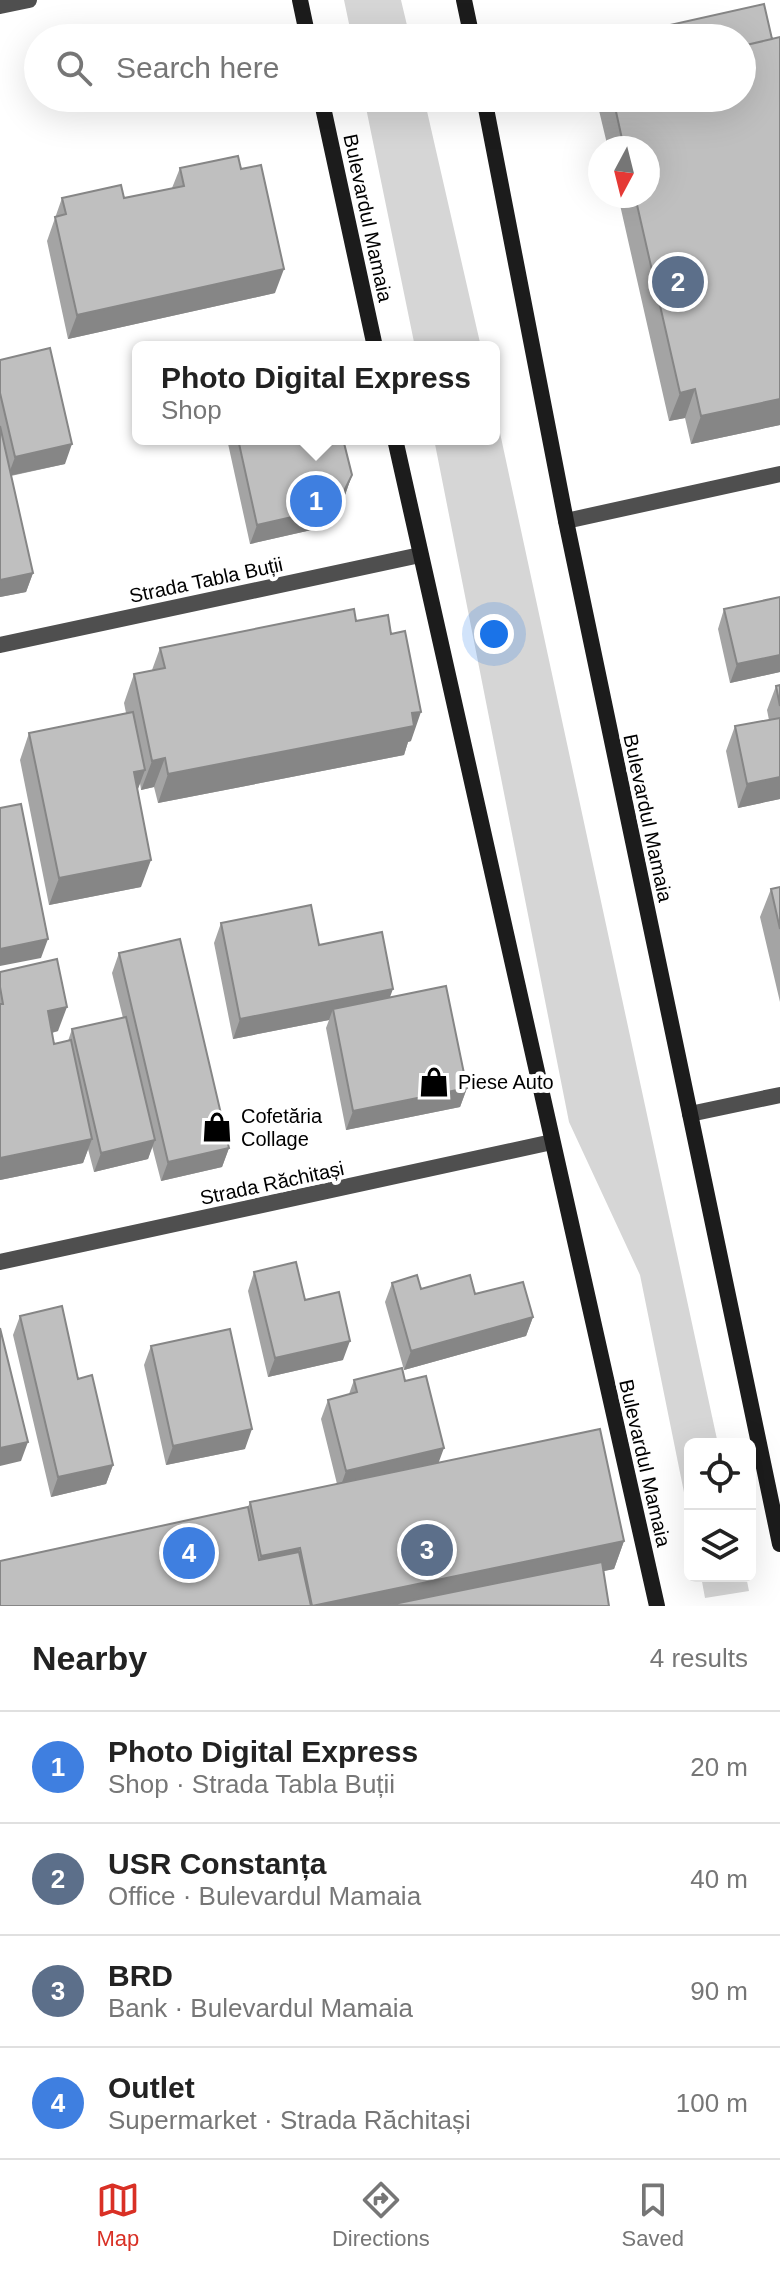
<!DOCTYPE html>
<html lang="en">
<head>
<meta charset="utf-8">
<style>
  :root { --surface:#fff; --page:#f2f2f2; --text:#222; --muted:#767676; --line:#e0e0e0; --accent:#d93025 }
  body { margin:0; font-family:Helvetica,sans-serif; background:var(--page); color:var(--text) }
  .controls { position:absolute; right:24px; bottom:24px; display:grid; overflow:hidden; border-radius:12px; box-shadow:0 8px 32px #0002 }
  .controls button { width:72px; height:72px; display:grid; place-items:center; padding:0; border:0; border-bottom:2px solid var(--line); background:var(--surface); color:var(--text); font:40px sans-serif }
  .compass { position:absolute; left:588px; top:136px; width:72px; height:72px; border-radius:50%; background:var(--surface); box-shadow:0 8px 32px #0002; rotate:187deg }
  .you { position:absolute; left:494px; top:634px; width:28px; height:28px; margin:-20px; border:6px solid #fff; border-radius:50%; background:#1a73e8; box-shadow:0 0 0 12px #1a73e833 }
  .badge { display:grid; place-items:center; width:52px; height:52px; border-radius:50%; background:var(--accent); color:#fff; font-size:26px; font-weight:700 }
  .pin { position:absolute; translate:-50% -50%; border:4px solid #fff; box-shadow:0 2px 8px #0006 }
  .popup { position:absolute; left:132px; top:341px; width:368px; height:104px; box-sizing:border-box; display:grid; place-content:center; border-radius:12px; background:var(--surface); filter:drop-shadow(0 2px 6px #0005); font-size:26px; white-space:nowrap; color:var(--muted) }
  .popup b { font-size:30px; color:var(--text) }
  .popup::after { content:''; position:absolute; left:50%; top:100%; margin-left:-16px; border:16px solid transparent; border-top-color:var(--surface) }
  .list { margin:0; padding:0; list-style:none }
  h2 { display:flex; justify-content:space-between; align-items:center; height:104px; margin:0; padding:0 32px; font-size:34px }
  h2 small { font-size:26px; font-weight:400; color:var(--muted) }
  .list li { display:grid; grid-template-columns:52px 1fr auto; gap:24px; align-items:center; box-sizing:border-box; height:112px; padding:0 32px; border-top:2px solid var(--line) }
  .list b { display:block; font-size:30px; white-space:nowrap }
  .list p { margin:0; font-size:26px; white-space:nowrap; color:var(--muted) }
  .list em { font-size:26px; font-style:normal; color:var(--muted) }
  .icon { flex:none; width:44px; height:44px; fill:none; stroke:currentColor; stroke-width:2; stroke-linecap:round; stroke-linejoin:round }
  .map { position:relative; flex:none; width:780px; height:1606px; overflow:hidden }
  .search { position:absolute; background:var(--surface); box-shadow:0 8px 32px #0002; left:24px; right:24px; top:24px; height:88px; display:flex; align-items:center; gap:20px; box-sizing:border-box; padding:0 28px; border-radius:44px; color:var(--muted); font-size:30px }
  .sheet { height:552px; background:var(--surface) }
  nav { display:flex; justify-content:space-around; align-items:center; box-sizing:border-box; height:112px; border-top:2px solid var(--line); background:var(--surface); font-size:22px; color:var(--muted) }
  nav a { display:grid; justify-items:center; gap:4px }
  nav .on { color:var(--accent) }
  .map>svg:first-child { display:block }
  .green { fill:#d6d6d6 }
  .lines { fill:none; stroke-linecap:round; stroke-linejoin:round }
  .street { stroke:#4f4f4f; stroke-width:16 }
  .secondary { stroke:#1c1c1c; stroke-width:16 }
  .wall { fill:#a4a4a4 }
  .shaded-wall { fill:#868686 }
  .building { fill:#bfbfbf; stroke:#868686; stroke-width:2 }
  .labels { text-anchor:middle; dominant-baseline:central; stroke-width:8; stroke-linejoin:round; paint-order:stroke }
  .street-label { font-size:20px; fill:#000; stroke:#fff }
  .poi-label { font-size:20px; fill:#000; stroke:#fff; text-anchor:start }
</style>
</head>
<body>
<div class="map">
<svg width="780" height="1606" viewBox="0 0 780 1606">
  <rect width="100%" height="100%" fill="#fff"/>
  <path class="green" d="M 344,0 L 401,0 L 410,38 L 352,38 Z
    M 364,98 L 424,98 L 481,347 L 415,347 Z
    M 494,405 L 718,1444 L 690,1444 L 690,1522 L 640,1275 L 569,1122 L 434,439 L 494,439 Z
    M 701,1576 L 746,1576 L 749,1591 L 705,1598 Z"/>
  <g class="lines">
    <path class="street" d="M 0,6 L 29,0
      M 566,521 L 780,474
      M 0,645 L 420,555
      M 690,1114 L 780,1095
      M 0,1262 L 552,1142"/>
    <path class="secondary" d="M 300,0 L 308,38
      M 464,0 L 472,38
      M 321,98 L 375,347
      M 484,98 L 566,521 L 780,1544
      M 395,439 L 657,1606"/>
  </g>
  <path class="wall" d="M 780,37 L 780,425 L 691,444 L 685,418 L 669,421 L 618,196 L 648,196 L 648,148 L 608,148 L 596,98 L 742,98 L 772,39 Z
    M 180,168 L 275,293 L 68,339 L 47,241 L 62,198 L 124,198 L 172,188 Z
    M 0,360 L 65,464 L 11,476 L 33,573 L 26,592 L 0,597 Z
    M 227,439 L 343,439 L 352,475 L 345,495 L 329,526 L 250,544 Z
    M 780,597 L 780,672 L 730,683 L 718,629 L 724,609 Z
    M 356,621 L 411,741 L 408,742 L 404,755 L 158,803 L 154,787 L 141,790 L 140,783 L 137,791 L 141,887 L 49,905 L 20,760 L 29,733 L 126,713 L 124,703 L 134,674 L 152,670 L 160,648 Z
    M 780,685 L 780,799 L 738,808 L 726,751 L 735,726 L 769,720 L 767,710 L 776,686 Z
    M 780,887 L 780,1002 L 760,917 L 771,889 Z
    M 221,923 L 319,945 L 390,997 L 467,1088 L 460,1107 L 346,1130 L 326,1028 L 329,1020 L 233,1039 L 214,943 Z
    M 119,953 L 229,1148 L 222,1167 L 161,1181 L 152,1146 L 148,1159 L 94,1172 L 88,1149 L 83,1163 L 0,1180 L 0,972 L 58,1031 L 52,1033 L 54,1044 L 68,1041 L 72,1029 L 123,1018 L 112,973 Z
    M 254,1272 L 305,1300 L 343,1360 L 268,1377 L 248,1291 Z
    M 392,1283 L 421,1289 L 475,1294 L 533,1317 L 526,1336 L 404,1370 L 385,1302 Z
    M 20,1316 L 113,1465 L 106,1484 L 51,1497 L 13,1335 Z
    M 151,1346 L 245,1449 L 166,1465 L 144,1365 Z
    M 354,1380 L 405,1381 L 438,1463 L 624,1541 L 614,1569 L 603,1571 L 609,1606 L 0,1606 L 248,1507 L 250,1502 L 337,1484 L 321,1419 L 328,1400 L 349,1394 Z"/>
  <path class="shaded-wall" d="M 284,269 L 275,293 L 68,339 L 77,315 Z
    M 695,389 L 685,418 L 669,421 L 680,393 Z
    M 780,399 L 780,425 L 691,444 L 701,416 Z
    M 72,444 L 65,464 L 8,476 L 15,457 Z
    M 352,475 L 345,495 L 329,526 L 250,544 L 257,525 Z
    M 33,573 L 26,592 L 0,597 L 0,580 Z
    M 780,655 L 780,672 L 730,683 L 737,664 Z
    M 421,712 L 411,741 L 408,742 L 404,755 L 158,803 L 168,774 L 412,713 Z
    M 165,758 L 154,787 L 141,790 L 152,761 Z
    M 145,770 L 135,797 L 134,772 Z
    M 780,777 L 780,799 L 738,808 L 747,784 Z
    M 151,860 L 141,887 L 49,905 L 59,878 Z
    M 48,939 L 41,958 L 0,966 L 0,949 Z
    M 393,989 L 386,1008 L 333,1009 L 329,1020 L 233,1039 L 240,1019 Z
    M 67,1007 L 58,1031 L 39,1036 L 48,1011 Z
    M 467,1088 L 460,1107 L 346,1130 L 353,1111 Z
    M 92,1139 L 83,1163 L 0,1180 L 0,1158 Z
    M 155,1140 L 148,1159 L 94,1172 L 101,1153 Z
    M 229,1148 L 222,1167 L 161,1181 L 168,1162 Z
    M 533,1317 L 526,1336 L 404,1370 L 411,1351 Z
    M 350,1341 L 343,1360 L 268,1377 L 275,1358 Z
    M 252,1429 L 245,1449 L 166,1465 L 173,1446 Z
    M 28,1442 L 21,1461 L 0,1466 L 0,1448 Z
    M 444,1448 L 437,1467 L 339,1491 L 346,1471 Z
    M 113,1465 L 106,1484 L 51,1497 L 58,1477 Z
    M 624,1541 L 614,1569 L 437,1606 L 312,1606 Z
    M 300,1548 L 290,1576 L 251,1584 L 261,1556 Z"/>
  <path class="building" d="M 764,4 L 772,39 L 742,46 L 742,38 L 612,38 Z
    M 780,37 L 780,399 L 701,416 L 695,389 L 680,393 L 635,196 L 648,196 L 648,148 L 624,148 L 613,98 L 742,98 L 742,46 Z
    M 238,156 L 241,169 L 261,165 L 284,269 L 77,315 L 55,217 L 66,214 L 62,198 L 121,185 L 124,198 L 184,186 L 180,168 Z
    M 50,348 L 72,444 L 15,457 L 0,393 L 0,360 Z
    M 0,426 L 33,573 L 0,580 Z
    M 238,439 L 343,439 L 352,475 L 336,507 L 257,525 Z
    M 780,597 L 780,655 L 737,664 L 724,609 Z
    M 354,609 L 356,621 L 388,615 L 391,634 L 405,631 L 421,712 L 412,713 L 414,726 L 168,774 L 165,758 L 152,761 L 134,674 L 165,668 L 160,648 Z
    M 780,685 L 780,706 L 776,686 Z
    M 133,712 L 145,770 L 134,772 L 151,860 L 59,878 L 29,733 Z
    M 780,718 L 780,777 L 747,784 L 735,726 Z
    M 21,804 L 48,939 L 0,949 L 0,808 Z
    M 780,887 L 780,929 L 771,889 Z
    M 311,905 L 319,945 L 382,932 L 393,989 L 240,1019 L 221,923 Z
    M 180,939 L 229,1148 L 168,1162 L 119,953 Z
    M 57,959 L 67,1007 L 48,1011 L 54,1044 L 71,1040 L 92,1139 L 0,1158 L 0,1004 L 3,1004 L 0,987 L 0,972 Z
    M 446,986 L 467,1088 L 353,1111 L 333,1009 Z
    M 126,1017 L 155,1140 L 101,1153 L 72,1029 Z
    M 296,1262 L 305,1300 L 339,1292 L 350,1341 L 275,1358 L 254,1272 Z
    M 417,1275 L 421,1289 L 470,1275 L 475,1294 L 523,1282 L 533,1317 L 411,1351 L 392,1283 Z
    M 62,1306 L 78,1379 L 92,1375 L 113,1465 L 58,1477 L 20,1316 Z
    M 0,1328 L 28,1442 L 0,1448 Z
    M 230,1329 L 252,1429 L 173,1446 L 151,1346 Z
    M 402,1368 L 405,1381 L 426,1376 L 444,1448 L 346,1471 L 328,1400 L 357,1392 L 354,1380 Z
    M 600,1429 L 624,1541 L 312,1606 L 300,1548 L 261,1556 L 250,1502 Z
    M 248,1507 L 259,1560 L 299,1552 L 311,1606 L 0,1606 L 0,1561 Z
    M 602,1562 L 609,1606 L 389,1605 Z"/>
  <defs>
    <g id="shop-bare" transform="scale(2.4)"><path d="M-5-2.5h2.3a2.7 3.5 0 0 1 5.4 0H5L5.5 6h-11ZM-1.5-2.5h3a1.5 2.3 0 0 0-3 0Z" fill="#000" stroke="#fff" stroke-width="2.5" paint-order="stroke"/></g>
  </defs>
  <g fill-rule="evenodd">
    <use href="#shop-bare" x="434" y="1082"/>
    <use href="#shop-bare" x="217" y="1127"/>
  </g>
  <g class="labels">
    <g class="street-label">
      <text transform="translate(368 218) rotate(78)">Bulevardul Mamaia</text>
      <text transform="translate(206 580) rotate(-12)">Strada Tabla Buții</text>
      <text transform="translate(648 818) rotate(78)">Bulevardul Mamaia</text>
      <text transform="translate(272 1183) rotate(-12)">Strada Răchitași</text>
      <text transform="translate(645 1463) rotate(77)">Bulevardul Mamaia</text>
    </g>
    <g class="poi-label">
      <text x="458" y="1082">Piese Auto</text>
      <text x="241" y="1116">Cofetăria<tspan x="241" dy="23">Collage</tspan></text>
    </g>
  </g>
</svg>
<div class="controls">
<button><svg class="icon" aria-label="locate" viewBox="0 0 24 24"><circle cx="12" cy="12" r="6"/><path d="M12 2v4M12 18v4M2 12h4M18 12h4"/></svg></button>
<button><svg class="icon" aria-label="layers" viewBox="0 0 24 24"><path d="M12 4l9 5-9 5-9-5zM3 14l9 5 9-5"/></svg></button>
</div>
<svg class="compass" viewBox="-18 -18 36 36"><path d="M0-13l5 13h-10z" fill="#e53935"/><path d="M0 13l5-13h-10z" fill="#767676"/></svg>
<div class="you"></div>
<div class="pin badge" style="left:316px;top:501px;background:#3f7fe0">1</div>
<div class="popup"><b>Photo Digital Express</b>Shop</div>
<div class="pin badge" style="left:678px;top:282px;background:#5c6f8a">2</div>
<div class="pin badge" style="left:427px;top:1550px;background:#5c6f8a">3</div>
<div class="pin badge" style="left:189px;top:1553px;background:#3f7fe0">4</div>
<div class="search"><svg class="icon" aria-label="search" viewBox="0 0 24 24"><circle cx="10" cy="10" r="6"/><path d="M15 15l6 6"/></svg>Search here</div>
</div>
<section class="sheet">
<h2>Nearby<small>4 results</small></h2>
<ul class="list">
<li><span class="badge" style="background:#3f7fe0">1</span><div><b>Photo Digital Express</b><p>Shop · Strada Tabla Buții</p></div><em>20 m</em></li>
<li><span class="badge" style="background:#5c6f8a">2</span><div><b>USR Constanța</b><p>Office · Bulevardul Mamaia</p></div><em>40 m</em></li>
<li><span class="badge" style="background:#5c6f8a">3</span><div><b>BRD</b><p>Bank · Bulevardul Mamaia</p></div><em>90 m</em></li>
<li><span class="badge" style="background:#3f7fe0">4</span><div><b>Outlet</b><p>Supermarket · Strada Răchitași</p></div><em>100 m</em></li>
</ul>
</section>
<nav>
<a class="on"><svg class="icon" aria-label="map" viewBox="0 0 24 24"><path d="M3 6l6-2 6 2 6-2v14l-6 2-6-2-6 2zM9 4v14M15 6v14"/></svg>Map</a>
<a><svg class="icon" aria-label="directions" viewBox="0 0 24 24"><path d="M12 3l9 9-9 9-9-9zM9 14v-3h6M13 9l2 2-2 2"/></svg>Directions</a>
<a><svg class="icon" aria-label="saved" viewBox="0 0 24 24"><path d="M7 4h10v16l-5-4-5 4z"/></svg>Saved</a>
</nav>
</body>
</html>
